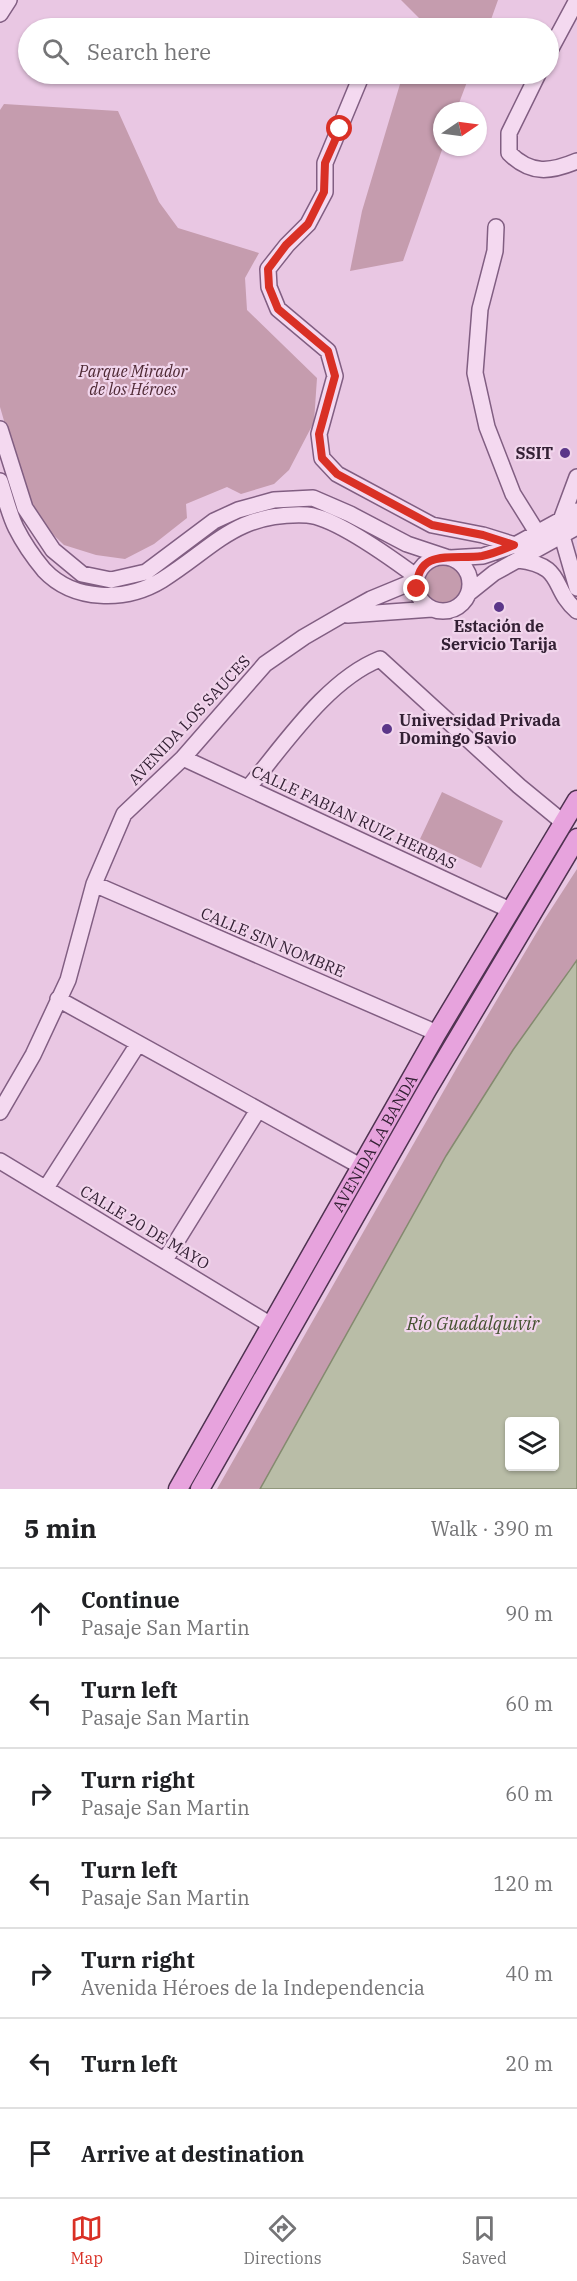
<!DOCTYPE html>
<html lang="en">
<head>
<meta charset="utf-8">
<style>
  :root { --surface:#fff; --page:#f6f6f6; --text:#202124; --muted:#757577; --line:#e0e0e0; --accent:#d93025 }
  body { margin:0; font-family:"IBM Plex Serif",serif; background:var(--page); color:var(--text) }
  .controls { position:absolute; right:18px; bottom:18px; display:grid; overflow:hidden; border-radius:6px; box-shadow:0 2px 4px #0004 }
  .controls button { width:54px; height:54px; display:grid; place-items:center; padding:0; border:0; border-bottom:2px solid var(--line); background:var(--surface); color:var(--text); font:30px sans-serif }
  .compass { position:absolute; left:433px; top:102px; width:54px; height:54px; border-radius:50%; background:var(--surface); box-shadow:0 2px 4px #0004; rotate:77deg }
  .stop { position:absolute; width:18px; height:18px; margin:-14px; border:4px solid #d93025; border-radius:50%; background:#fff }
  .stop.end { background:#d93025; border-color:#fff; box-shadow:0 2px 6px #0008 }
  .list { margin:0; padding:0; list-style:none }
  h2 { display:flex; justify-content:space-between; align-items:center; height:78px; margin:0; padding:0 24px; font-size:26px }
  h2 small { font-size:20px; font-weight:400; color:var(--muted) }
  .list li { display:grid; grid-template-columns:39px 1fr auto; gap:18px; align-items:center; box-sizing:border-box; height:90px; padding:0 24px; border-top:2px solid var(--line) }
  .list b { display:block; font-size:22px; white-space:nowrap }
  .list p { margin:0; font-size:20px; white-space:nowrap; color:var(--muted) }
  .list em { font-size:20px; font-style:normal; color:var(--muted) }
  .icon { flex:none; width:33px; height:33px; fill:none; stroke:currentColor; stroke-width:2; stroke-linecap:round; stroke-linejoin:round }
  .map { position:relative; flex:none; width:577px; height:1489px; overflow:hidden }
  .search { position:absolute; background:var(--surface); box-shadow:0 2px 4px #0004; left:18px; right:18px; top:18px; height:66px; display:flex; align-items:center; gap:15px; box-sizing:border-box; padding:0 21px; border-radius:33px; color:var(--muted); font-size:22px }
  .sheet { height:708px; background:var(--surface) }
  nav { display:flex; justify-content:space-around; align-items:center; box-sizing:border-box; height:84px; border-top:2px solid var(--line); background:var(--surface); font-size:16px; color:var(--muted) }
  nav a { display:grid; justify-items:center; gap:3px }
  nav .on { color:var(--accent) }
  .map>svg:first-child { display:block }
  .green { fill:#c59cae }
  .water { fill:#b9bda7; stroke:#848a6f; stroke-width:1.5; fill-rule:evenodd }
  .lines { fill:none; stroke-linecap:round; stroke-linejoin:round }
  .minor-casing { stroke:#815e82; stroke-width:18 }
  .major-casing { stroke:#4e3250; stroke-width:21 }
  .minor { stroke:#f4d9f0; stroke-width:15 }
  .major { stroke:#e7a3dd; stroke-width:18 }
  .route { stroke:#d93025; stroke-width:8 }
  .poi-dot { fill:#5b3689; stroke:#f1d5ec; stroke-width:2 }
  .labels { text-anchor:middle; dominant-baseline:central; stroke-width:4.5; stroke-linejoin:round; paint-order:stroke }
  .park-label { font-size:16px; font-style:italic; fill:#4e2934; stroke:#f1d5ec }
  .poi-label { font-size:16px; font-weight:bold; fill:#332034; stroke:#f1d5ec; text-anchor:end }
  .street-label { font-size:16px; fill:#332034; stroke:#f1d5ec }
  .water-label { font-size:18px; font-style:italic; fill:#455231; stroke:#f1d5ec }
</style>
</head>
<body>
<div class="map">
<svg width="577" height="1489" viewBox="0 0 577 1489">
  <rect width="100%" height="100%" fill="#e9c7e3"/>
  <path class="green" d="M 401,0 L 498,0 L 488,28 L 417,28 L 420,19 Z
    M 403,74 L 470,74 L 456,111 L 442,111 L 443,147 L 403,261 L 350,271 L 362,211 Z
    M 4,104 L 118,111 L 159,202 L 178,228 L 259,253 L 245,278 L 247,310 L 317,378 L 314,422 L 289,470 L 274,484 L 241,494 L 227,487 L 186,504 L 187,518 L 154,544 L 125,559 L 96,555 L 64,545 L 40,522 L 21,479 L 0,407 L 0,110 Z
    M423 585a20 20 0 1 1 40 0a20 20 0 1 1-40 0Z
    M 442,792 L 503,821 L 481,868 L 420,839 Z
    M 577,869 L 577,960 L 569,970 L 261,1489 L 217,1489 L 459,1064 L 544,920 Z"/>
  <path class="water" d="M 577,960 L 577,1489 L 260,1489 L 446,1156 L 513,1050 ZM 510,1422 L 554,1422 L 554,1466 L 510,1466 Z"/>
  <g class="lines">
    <g class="minor-casing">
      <path id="minor" d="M 0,14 L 9,0
        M 548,54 L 577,0
        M 362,74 L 325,163 L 325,192 L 308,224 L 287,245 L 268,269 L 269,287 L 278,309 L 328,351 L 335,376 L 319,434 L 322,458 L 337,474 L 432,525 L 483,535 L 515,545
        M 538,74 L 509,133 L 509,153 C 531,175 551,172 577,161
        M 496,227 L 495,251 L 480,309 L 475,373 L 487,427 L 513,494 L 538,534
        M 0,429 L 25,508 L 53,550 L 82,574 L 111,580 L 146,572 L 214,521 L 238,510 L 274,500 L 313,498 L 350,514 L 407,544 L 446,557
        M 0,481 C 5,496 9,514 16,528 C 23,542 34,558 44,570 C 74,602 126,602 162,580 C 216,546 236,512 307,515 C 335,517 394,560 417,577
        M 561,520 L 577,477
        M 558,528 L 562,536 L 577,588
        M416 584a27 27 0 1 1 54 0a27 27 0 1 1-54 0Z
        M 450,558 L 483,556 L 515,545 L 577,511
        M 518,560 C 566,566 550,588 577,611
        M 469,593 L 494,573 L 577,527
        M 348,615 L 432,609
        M 183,758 L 510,910
        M 248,788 C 285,744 327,680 380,659 L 519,786 L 564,823
        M 94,884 L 437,1033
        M 58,999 L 362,1167
        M 0,1112 L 33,1055 L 68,980 L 94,884 L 124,814 L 183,758 L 265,664 L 304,637 L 342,615 L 371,599 L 417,580
        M 0,1161 L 271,1325
        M 46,1188 L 138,1044
        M 165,1260 L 258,1110"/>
    </g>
    <g class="major-casing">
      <g id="major">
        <path id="s1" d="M 178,1489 L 437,1033 L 577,800"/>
        <path d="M 200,1489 L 427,1090 L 577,838"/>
      </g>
    </g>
    <use href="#minor" class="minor"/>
    <use href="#major" class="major"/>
  </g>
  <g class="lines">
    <path class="route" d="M 340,129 L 325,163 L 324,192 L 308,224 L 286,245 L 268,269 L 269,287 L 278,309 L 328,351 L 335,376 L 319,434 L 322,458 L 337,474 L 432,525 L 483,535 L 514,545 C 504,549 493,554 482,556 C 455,560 416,547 417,589"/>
  </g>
  <g class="poi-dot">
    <circle cx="565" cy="453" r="6"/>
    <circle cx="499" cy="607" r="6"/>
    <circle cx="387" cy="729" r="6"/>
  </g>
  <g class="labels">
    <g class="park-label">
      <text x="133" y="371">Parque Mirador<tspan x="133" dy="18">de los Héroes</tspan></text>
    </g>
    <g class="poi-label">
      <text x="553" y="453">SSIT</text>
      <text x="499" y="626" text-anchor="middle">Estación de<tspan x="499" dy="18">Servicio Tarija</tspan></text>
      <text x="399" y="720" text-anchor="start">Universidad Privada<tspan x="399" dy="18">Domingo Savio</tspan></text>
    </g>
    <g class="street-label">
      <text transform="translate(189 720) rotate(-47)">AVENIDA LOS SAUCES</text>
      <text transform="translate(354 817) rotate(25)">CALLE FABIAN RUIZ HERBAS</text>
      <text transform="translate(273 942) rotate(23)">CALLE SIN NOMBRE</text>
      <text stroke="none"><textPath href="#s1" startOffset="398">AVENIDA LA BANDA</textPath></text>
      <text transform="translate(145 1227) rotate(31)">CALLE 20 DE MAYO</text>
    </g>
    <g class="water-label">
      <text x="473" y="1323">Río Guadalquivir</text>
    </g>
  </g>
</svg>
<div class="controls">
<button><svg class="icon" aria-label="layers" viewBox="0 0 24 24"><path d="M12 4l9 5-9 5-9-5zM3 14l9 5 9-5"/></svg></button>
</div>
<svg class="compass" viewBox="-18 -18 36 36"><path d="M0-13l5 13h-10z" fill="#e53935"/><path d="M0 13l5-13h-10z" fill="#757577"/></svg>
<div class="stop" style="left:340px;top:129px"></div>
<div class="stop end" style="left:417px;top:589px"></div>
<div class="search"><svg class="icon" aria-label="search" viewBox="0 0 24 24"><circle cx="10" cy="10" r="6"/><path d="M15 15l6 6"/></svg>Search here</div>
</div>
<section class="sheet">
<h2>5 min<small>Walk · 390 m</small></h2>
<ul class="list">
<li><svg class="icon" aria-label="ahead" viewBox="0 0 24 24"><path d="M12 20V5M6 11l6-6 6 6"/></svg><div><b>Continue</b><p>Pasaje San Martin</p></div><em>90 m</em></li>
<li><svg class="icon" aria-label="left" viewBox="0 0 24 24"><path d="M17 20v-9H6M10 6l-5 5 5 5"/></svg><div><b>Turn left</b><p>Pasaje San Martin</p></div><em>60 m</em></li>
<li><svg class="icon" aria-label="right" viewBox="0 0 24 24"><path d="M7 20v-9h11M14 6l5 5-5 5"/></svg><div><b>Turn right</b><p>Pasaje San Martin</p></div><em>60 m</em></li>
<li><svg class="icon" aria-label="left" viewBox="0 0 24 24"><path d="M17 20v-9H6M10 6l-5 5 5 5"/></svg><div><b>Turn left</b><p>Pasaje San Martin</p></div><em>120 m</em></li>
<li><svg class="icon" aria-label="right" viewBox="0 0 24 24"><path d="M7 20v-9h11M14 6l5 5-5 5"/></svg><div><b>Turn right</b><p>Avenida Héroes de la Independencia</p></div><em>40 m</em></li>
<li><svg class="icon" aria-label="left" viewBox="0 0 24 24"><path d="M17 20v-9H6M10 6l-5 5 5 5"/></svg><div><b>Turn left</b></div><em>20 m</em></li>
<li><svg class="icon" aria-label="arrive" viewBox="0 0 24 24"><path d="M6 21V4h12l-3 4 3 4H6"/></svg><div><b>Arrive at destination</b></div></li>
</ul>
</section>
<nav>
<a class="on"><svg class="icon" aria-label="map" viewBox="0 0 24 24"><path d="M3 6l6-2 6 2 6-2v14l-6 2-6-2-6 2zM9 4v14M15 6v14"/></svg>Map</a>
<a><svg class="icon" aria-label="directions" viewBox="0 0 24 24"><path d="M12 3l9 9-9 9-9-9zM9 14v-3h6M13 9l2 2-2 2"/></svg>Directions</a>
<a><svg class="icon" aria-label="saved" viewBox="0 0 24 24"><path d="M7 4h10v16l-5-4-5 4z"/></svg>Saved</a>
</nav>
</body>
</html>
